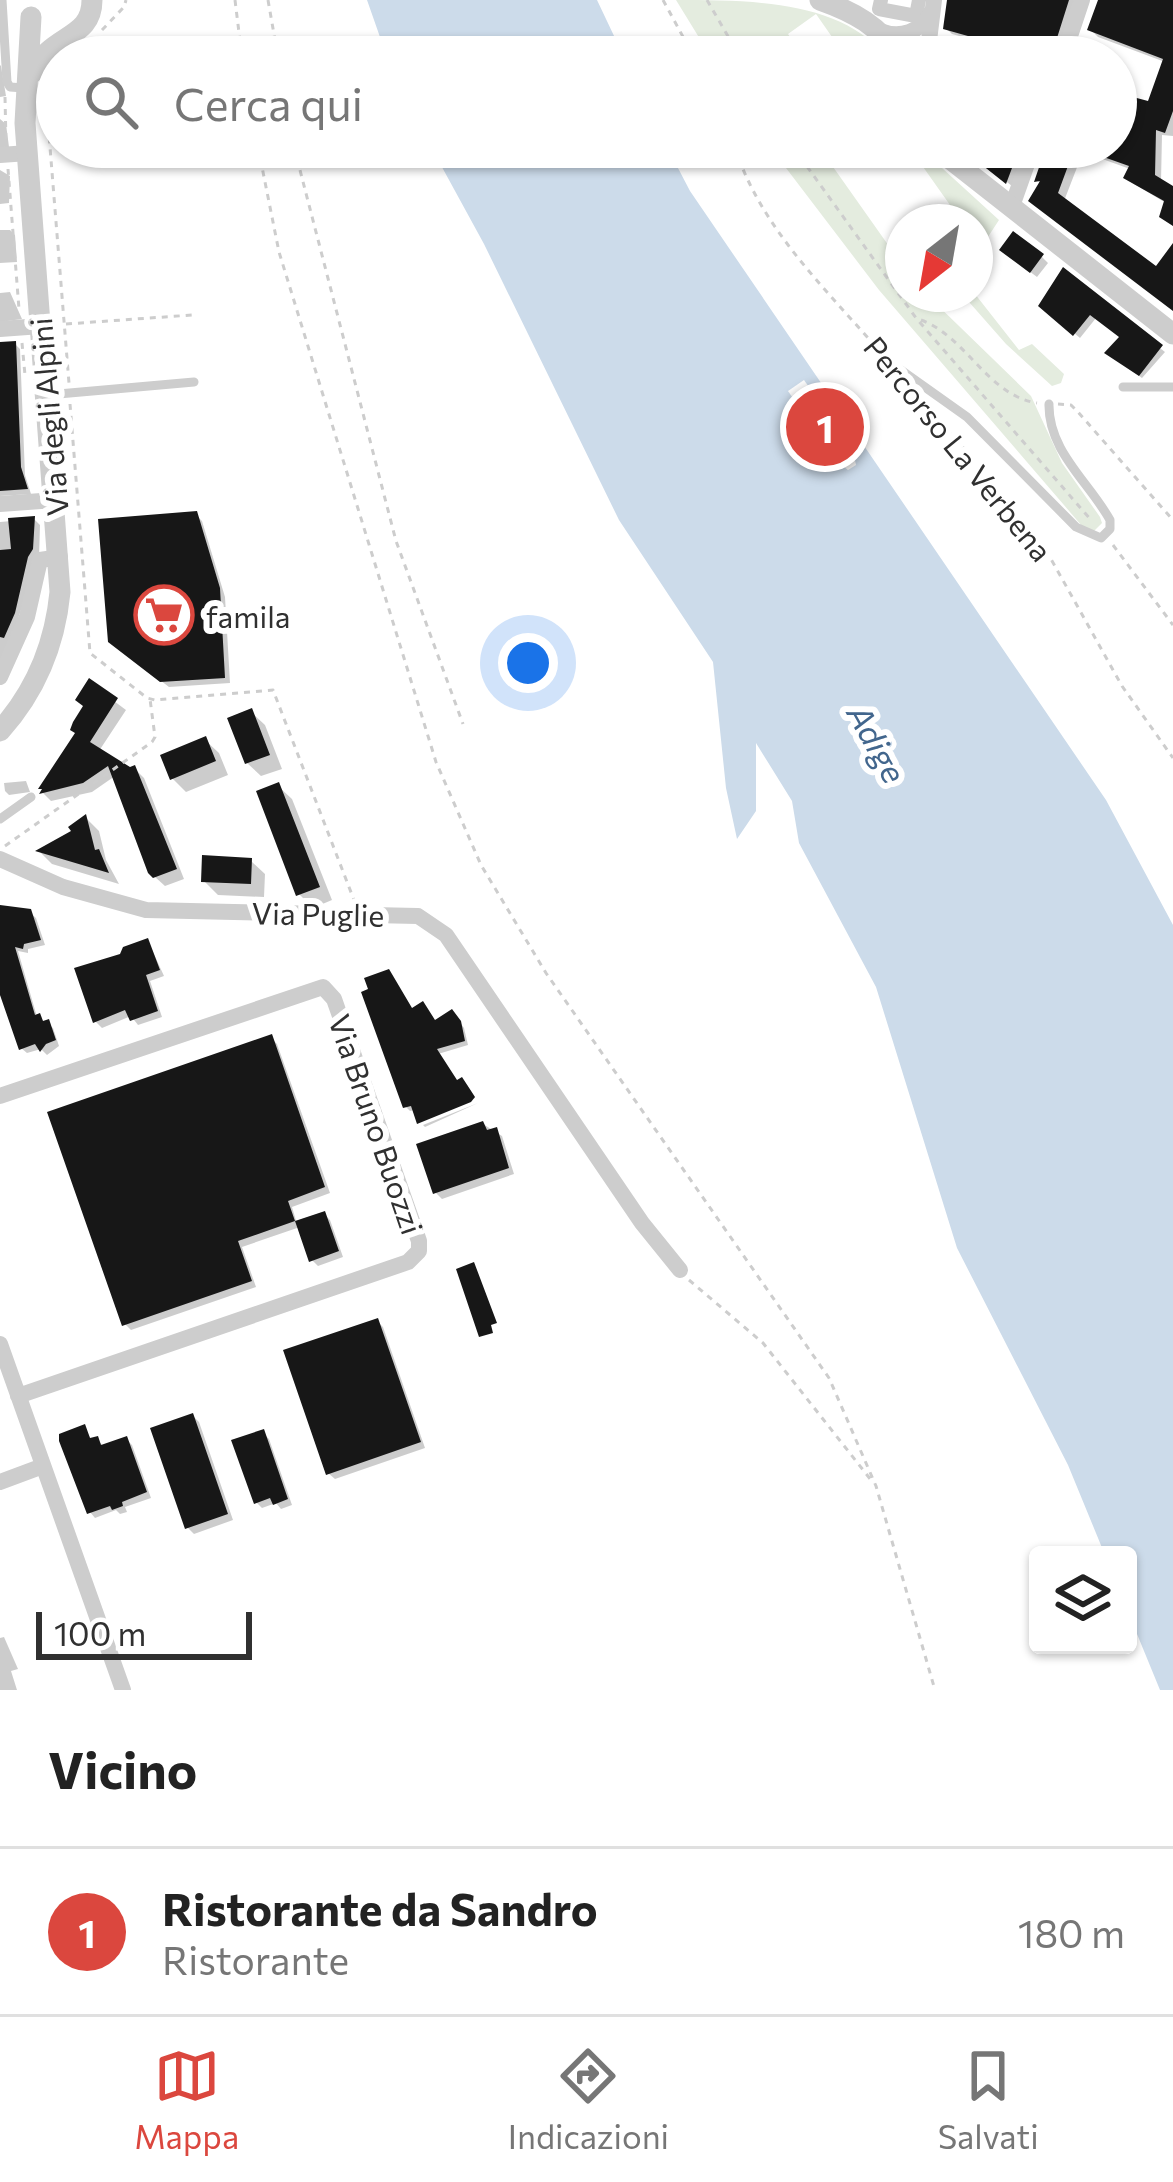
<!DOCTYPE html>
<html lang="it">
<head>
<meta charset="utf-8">
<style>
  :root { --surface:#fff; --page:#f2f2f2; --text:#222; --muted:#767676; --line:#e0e0e0; --accent:#db473e }
  body { margin:0; font-family:Commissioner,sans-serif; background:var(--page); color:var(--text) }
  .controls { position:absolute; right:36px; bottom:36px; display:grid; overflow:hidden; border-radius:12px; box-shadow:0 3px 9px #0004 }
  .controls button { width:108px; height:108px; display:grid; place-items:center; padding:0; border:0; border-bottom:3px solid var(--line); background:var(--surface); color:var(--text); font:60px sans-serif }
  .compass { position:absolute; left:885px; top:204px; width:108px; height:108px; border-radius:50%; background:var(--surface); box-shadow:0 3px 9px #0004; rotate:211deg }
  .scale { position:absolute; left:36px; bottom:30px; width:216px; box-sizing:border-box; padding-left:12px; border:6px solid #303030; border-top:0; font-size:33px; line-height:42px; white-space:nowrap; color:#303030; -webkit-text-stroke:9px #fff; paint-order:stroke }
  .you { position:absolute; left:528px; top:663px; width:42px; height:42px; margin:-30px; border:9px solid #fff; border-radius:50%; background:#1a73e8; box-shadow:0 0 0 18px #1a73e833 }
  .badge { display:grid; place-items:center; width:78px; height:78px; border-radius:50%; background:var(--accent); color:#fff; font-size:39px; font-weight:700 }
  .pin { position:absolute; translate:-50% -50%; border:6px solid #fff; box-shadow:0 3px 12px #0006 }
  .list { margin:0; padding:0; list-style:none }
  h2 { display:flex; justify-content:space-between; align-items:center; height:156px; margin:0; padding:0 48px; font-size:51px }
  h2 small { font-size:39px; font-weight:400; color:var(--muted) }
  .list li { display:grid; grid-template-columns:78px 1fr auto; gap:36px; align-items:center; box-sizing:border-box; height:168px; padding:0 48px; border-top:3px solid var(--line) }
  .list b { display:block; font-size:45px; white-space:nowrap }
  .list p { margin:0; font-size:39px; white-space:nowrap; color:var(--muted) }
  .list em { font-size:39px; font-style:normal; color:var(--muted) }
  .icon { flex:none; width:66px; height:66px; fill:none; stroke:currentColor; stroke-width:2; stroke-linecap:round; stroke-linejoin:round }
  .map { position:relative; flex:none; width:1173px; height:1690px; overflow:hidden }
  .search { position:absolute; background:var(--surface); box-shadow:0 3px 9px #0004; left:36px; right:36px; top:36px; height:132px; display:flex; align-items:center; gap:30px; box-sizing:border-box; padding:0 42px; border-radius:66px; color:var(--muted); font-size:45px }
  .sheet { height:324px; background:var(--surface) }
  nav { display:flex; justify-content:space-around; align-items:center; box-sizing:border-box; height:168px; border-top:3px solid var(--line); background:var(--surface); font-size:33px; color:var(--muted) }
  nav a { display:grid; justify-items:center; gap:6px }
  nav .on { color:var(--accent) }
  .map>svg:first-child { display:block }
  .green { fill:#e4ecdf }
  .water { fill:#ccdbea }
  .pier { fill:#fff }
  .shadow { fill:#0003 }
  .building { fill:#171717 }
  .lines { fill:none; stroke-linecap:round; stroke-linejoin:round }
  .path { stroke:#cdcdcd; stroke-width:3; stroke-dasharray:6 6; stroke-linecap:butt }
  .service { stroke:#cdcdcd; stroke-width:9 }
  .pedestrian { stroke:#cdcdcd; stroke-width:14 }
  .minor { stroke:#cdcdcd; stroke-width:16 }
  .tertiary { stroke:#cdcdcd; stroke-width:21 }
  .labels { text-anchor:middle; dominant-baseline:central; stroke-width:12; stroke-linejoin:round; paint-order:stroke }
  .street-label { font-size:30px; fill:#303030; stroke:#fff }
  .poi-label { font-size:30px; fill:#303030; stroke:#fff; text-anchor:start }
  .water-label { font-size:33px; font-style:italic; fill:#42668d; stroke:#fff }
</style>
</head>
<body>
<div class="map">
<svg width="1173" height="1690" viewBox="0 0 1173 1690">
  <rect width="100%" height="100%" fill="#fff"/>
  <path class="green" d="M 676,0 C 748,0 842,0 886,57 L 846,57 L 816,14 L 788,34 L 804,57 L 788,57 L 768,36 L 757,39 L 753,49 L 756,57 L 711,57 Z
    M 770,147 L 819,147 L 903,266 L 903,294 L 926,294 L 1031,396 L 1062,463 L 1100,517 L 1102,523 L 1093,532 L 1082,526 L 879,290 Z
    M 909,147 L 919,147 L 999,220 L 980,249 L 975,241 L 975,222 L 962,222 Z
    M 962,294 L 975,294 L 1019,350 L 1032,344 L 1064,374 L 1061,383 L 1052,386 L 1006,344 Z"/>
  <path class="water" d="M 367,0 L 597,0 L 624,57 L 387,57 Z
    M 431,147 L 667,147 L 690,191 L 1106,800 L 1173,925 L 1173,1690 L 1160,1690 L 1128,1612 L 1128,1555 L 1105,1555 L 1068,1465 L 957,1248 L 876,987 L 799,843 L 792,801 L 756,743 L 756,811 L 737,839 L 726,788 L 713,662 L 619,520 L 484,244 Z"/>
  <path class="pier" d="M 804,380 L 853,450 L 856,465 L 848,470 L 836,461 L 788,391 Z"/>
  <path class="shadow" d="M 949,0 L 1076,0 L 1056,57 L 1007,57 L 1009,50 L 952,34 L 946,28 Z
    M 1102,0 L 1163,0 L 1173,7 L 1173,136 L 1162,135 L 1161,182 L 1173,189 L 1173,226 L 1162,216 L 1166,203 L 1134,184 L 1127,177 L 1130,169 L 1083,152 L 1064,201 L 1157,270 L 1173,248 L 1173,309 L 1038,181 L 1049,147 L 1122,146 L 1150,105 L 1165,62 L 1098,37 L 1090,29 Z
    M 0,65 L 1,66 L 6,96 L 0,97 Z
    M 0,119 L 6,124 L 9,147 L 0,149 Z
    M 971,147 L 1027,147 L 1012,186 L 976,158 Z
    M 0,170 L 10,176 L 9,203 L 0,204 Z
    M 0,230 L 10,230 L 15,235 L 17,262 L 0,263 Z
    M 1009,256 L 1042,257 L 1048,263 L 1037,277 Z
    M 1064,272 L 1165,352 L 1142,378 L 1112,357 L 1122,337 L 1096,318 L 1080,338 L 1042,306 Z
    M 10,292 L 22,319 L 0,322 L 0,293 Z
    M 0,344 L 15,344 L 20,349 L 25,475 L 31,494 L 0,496 Z
    M 195,514 L 202,521 L 225,597 L 230,683 L 169,687 L 118,648 Z
    M 34,519 L 40,525 L 39,557 L 0,672 L 0,522 Z
    M 90,683 L 126,710 L 99,751 L 130,770 L 134,768 L 144,778 L 184,879 L 165,886 L 155,877 L 115,776 L 92,792 L 51,801 L 43,793 L 78,734 Z
    M 251,712 L 265,725 L 282,769 L 261,776 L 247,763 Z
    M 205,740 L 219,753 L 228,775 L 186,792 L 172,778 Z
    M 26,781 L 30,792 L 9,795 L 5,791 L 4,783 Z
    M 278,786 L 292,799 L 332,900 L 313,908 L 299,894 Z
    M 86,818 L 99,831 L 106,860 L 119,884 L 52,864 L 40,852 L 75,832 Z
    M 251,861 L 265,874 L 264,897 L 218,895 L 204,881 Z
    M 0,908 L 29,912 L 36,918 L 45,945 L 28,949 L 28,953 L 18,951 L 37,1017 L 53,1028 L 59,1046 L 47,1055 L 41,1049 L 27,1053 L 21,1048 L 3,995 L 0,996 Z
    M 148,941 L 164,976 L 150,981 L 162,1017 L 138,1025 L 131,1016 L 102,1028 L 96,1022 L 122,956 Z
    M 413,1011 L 435,1023 L 456,1017 L 464,1028 L 468,1045 L 438,1054 L 458,1083 L 467,1085 L 475,1098 L 419,1120 L 415,1110 L 410,1111 L 406,1107 Z
    M 271,1038 L 277,1044 L 330,1193 L 292,1207 L 297,1224 L 324,1214 L 330,1220 L 343,1257 L 318,1266 L 312,1260 L 300,1227 L 242,1247 L 256,1287 L 131,1330 L 125,1324 Z
    M 478,1103 L 425,1127 L 423,1125 Z
    M 483,1124 L 502,1136 L 514,1174 L 442,1199 L 436,1193 Z
    M 377,1321 L 383,1327 L 425,1448 L 335,1479 L 328,1473 Z
    M 193,1416 L 199,1422 L 233,1520 L 194,1534 L 188,1528 Z
    M 84,1427 L 92,1441 L 97,1439 L 104,1447 L 126,1439 L 132,1445 L 151,1498 L 125,1507 L 127,1512 L 120,1514 L 116,1510 L 95,1518 L 90,1512 Z
    M 263,1433 L 269,1439 L 292,1505 L 281,1509 L 276,1503 L 262,1508 L 256,1502 Z
    M 4,1637 L 18,1669 L 11,1671 L 17,1690 L 0,1690 L 0,1638 Z"/>
  <path class="building" d="M 947,0 L 1069,0 L 1051,57 L 1004,57 L 1007,47 L 943,29 Z
    M 1098,0 L 1173,0 L 1173,111 L 1165,133 L 1156,130 L 1155,175 L 1173,186 L 1173,226 L 1159,217 L 1164,201 L 1123,178 L 1129,166 L 1081,149 L 1116,147 L 1133,97 L 1148,101 L 1163,59 L 1087,30 Z
    M 968,147 L 1011,147 L 1018,152 L 1006,184 L 967,153 Z
    M 1046,147 L 1075,147 L 1058,193 L 1156,266 L 1173,243 L 1173,311 L 1028,201 L 1040,181 L 1034,182 Z
    M 1013,231 L 1044,254 L 1030,273 L 999,250 Z
    M 1063,267 L 1163,345 L 1139,376 L 1104,353 L 1119,337 L 1090,315 L 1073,336 L 1038,306 Z
    M 16,341 L 21,467 L 28,489 L 0,491 L 0,342 Z
    M 197,511 L 220,588 L 225,678 L 160,682 L 108,642 L 98,519 Z
    M 35,516 L 33,549 L 28,557 L 15,613 L 4,638 L 0,637 L 0,550 L 11,549 L 8,518 Z
    M 89,678 L 118,698 L 90,742 L 130,767 L 135,765 L 177,869 L 153,878 L 148,873 L 108,766 L 83,783 L 39,794 L 42,789 L 38,789 L 75,733 L 70,730 L 73,722 L 83,706 L 75,700 Z
    M 252,708 L 270,755 L 245,764 L 227,718 Z
    M 206,736 L 216,761 L 170,780 L 160,755 Z
    M 279,782 L 320,887 L 296,896 L 256,791 Z
    M 86,814 L 95,850 L 99,849 L 109,873 L 35,851 L 71,831 L 68,827 Z
    M 202,855 L 252,858 L 251,884 L 201,882 Z
    M 0,905 L 31,909 L 41,940 L 24,944 L 23,949 L 15,947 L 35,1015 L 40,1013 L 43,1021 L 49,1019 L 56,1040 L 46,1044 L 40,1052 L 35,1044 L 19,1050 L 0,995 Z
    M 148,938 L 160,970 L 146,975 L 158,1011 L 130,1021 L 125,1010 L 93,1023 L 74,968 L 120,954 L 123,947 Z
    M 389,969 L 412,1008 L 423,1001 L 435,1020 L 452,1009 L 461,1021 L 465,1041 L 437,1049 L 457,1080 L 462,1077 L 475,1097 L 471,1102 L 417,1124 L 411,1106 L 403,1108 L 361,992 L 368,989 L 364,978 Z
    M 272,1034 L 325,1187 L 288,1201 L 295,1221 L 238,1241 L 252,1281 L 122,1326 L 47,1112 Z
    M 483,1121 L 487,1130 L 497,1127 L 509,1168 L 433,1194 L 416,1144 Z
    M 325,1211 L 339,1251 L 309,1262 L 295,1221 Z
    M 474,1262 L 497,1323 L 491,1325 L 493,1333 L 479,1337 L 456,1269 Z
    M 378,1318 L 421,1442 L 326,1475 L 283,1350 Z
    M 193,1413 L 228,1514 L 185,1529 L 150,1428 Z
    M 85,1424 L 90,1438 L 98,1436 L 101,1445 L 127,1436 L 147,1492 L 122,1502 L 123,1506 L 112,1510 L 110,1506 L 87,1514 L 59,1441 L 59,1434 Z
    M 264,1429 L 288,1499 L 273,1505 L 270,1498 L 254,1504 L 231,1440 Z"/>
  <g class="lines">
    <path class="path" d="M 235,0 L 242,57
      M 268,0 L 278,57
      M 663,0 L 694,57
      M 707,0 L 740,57
      M 102,30 L 124,7 L 126,0
      M 57,79 L 47,110 L 69,383
      M 5,97 L 6,142
      M 258,147 L 279,252 L 436,762 L 481,865 L 546,973 L 829,1378 L 876,1486 L 935,1690
      M 294,147 L 396,541 L 463,724
      M 735,147 C 760,228 828,291 882,354
      M 793,147 L 916,318 L 1091,520
      M 738,156 L 751,147
      M 8,169 L 19,309
      M 921,320 C 967,337 987,395 1037,403
      M 66,324 L 192,315
      M 22,343 L 25,375
      M 914,394 L 971,456 L 1051,559 L 1122,686 L 1173,758
      M 70,404 L 90,653 L 147,698 L 155,700 L 273,690 L 354,900
      M 1058,404 L 1071,405 L 1077,411 L 1173,520
      M 1113,545 L 1173,625
      M 5,846 L 152,742 L 155,737 L 150,699
      M 689,1280 L 763,1343 L 871,1480"/>
    <path class="service" d="M 2,0 L 7,82 L 10,87 L 24,88
      M 891,363 L 967,417 L 1076,527 L 1101,538 L 1110,529 L 1110,520 C 1089,482 1048,451 1049,404
      M 1123,387 L 1173,387
      M 47,395 L 194,382
      M 0,819 L 31,797"/>
    <path class="pedestrian" d="M 881,0 L 879,9 L 916,16 L 919,0"/>
    <path class="minor" d="M 880,31 C 900,39 921,32 931,12
      M 927,57 L 934,0
      M 1063,57 L 1082,0
      M 0,155 L 28,153
      M 1011,209 L 1033,147
      M 0,329 L 41,326
      M 0,504 L 55,500
      M 0,677 L 27,617 L 40,560 L 60,557
      M 0,859 L 63,887 L 146,910 L 418,916 L 446,935 L 642,1223 L 680,1270
      M 0,1096 L 323,987 L 334,999 L 419,1241 L 419,1251 L 408,1262 L 18,1396
      M 0,1344 L 123,1690
      M 0,1482 L 43,1466"/>
    <path class="tertiary" d="M 820,0 C 854,12 880,26 899,57
      M 32,73 C 51,33 92,40 92,0
      M 935,147 L 1173,334
      M 0,731 C 35,692 55,644 60,592 L 25,123 L 31,17"/>
  </g>
  <defs>
    <g id="supermarket-ring" transform="scale(3)"><circle r="9.5" fill="#fff" stroke="#db473e" stroke-width="1.5"/><path d="M-6-5.5h2.5l.6 2H6L4.5 2H-2.5L-4.4-4H-6ZM-1.5 3.2a1.3 1.3 0 1 0 .1 0ZM3 3.2a1.3 1.3 0 1 0 .1 0Z" fill="#db473e"/></g>
  </defs>
  <g fill-rule="evenodd">
    <use href="#supermarket-ring" x="164" y="615"/>
  </g>
  <g class="labels">
    <g class="street-label">
      <text transform="translate(48 417) rotate(-95)">Via degli Alpini</text>
      <text transform="translate(959 448) rotate(51)">Percorso La Verbena</text>
      <text transform="translate(318 913) rotate(1)">Via Puglie</text>
      <text transform="translate(377 1124) rotate(71)">Via Bruno Buozzi</text>
    </g>
    <g class="poi-label">
      <text x="206" y="615">famila</text>
    </g>
    <g class="water-label">
      <text transform="translate(878 743) rotate(61)">Adige</text>
    </g>
  </g>
</svg>
<div class="controls">
<button><svg class="icon" aria-label="layers" viewBox="0 0 24 24"><path d="M12 4l9 5-9 5-9-5zM3 14l9 5 9-5"/></svg></button>
</div>
<svg class="compass" viewBox="-18 -18 36 36"><path d="M0-13l5 13h-10z" fill="#e53935"/><path d="M0 13l5-13h-10z" fill="#767676"/></svg>
<div class="scale">100 m</div>
<div class="you"></div>
<div class="pin badge" style="left:825px;top:427px">1</div>
<div class="search"><svg class="icon" aria-label="search" viewBox="0 0 24 24"><circle cx="10" cy="10" r="6"/><path d="M15 15l6 6"/></svg>Cerca qui</div>
</div>
<section class="sheet">
<h2>Vicino<small></small></h2>
<ul class="list">
<li><span class="badge">1</span><div><b>Ristorante da Sandro</b><p>Ristorante</p></div><em>180 m</em></li>
</ul>
</section>
<nav>
<a class="on"><svg class="icon" aria-label="map" viewBox="0 0 24 24"><path d="M3 6l6-2 6 2 6-2v14l-6 2-6-2-6 2zM9 4v14M15 6v14"/></svg>Mappa</a>
<a><svg class="icon" aria-label="directions" viewBox="0 0 24 24"><path d="M12 3l9 9-9 9-9-9zM9 14v-3h6M13 9l2 2-2 2"/></svg>Indicazioni</a>
<a><svg class="icon" aria-label="saved" viewBox="0 0 24 24"><path d="M7 4h10v16l-5-4-5 4z"/></svg>Salvati</a>
</nav>
</body>
</html>
